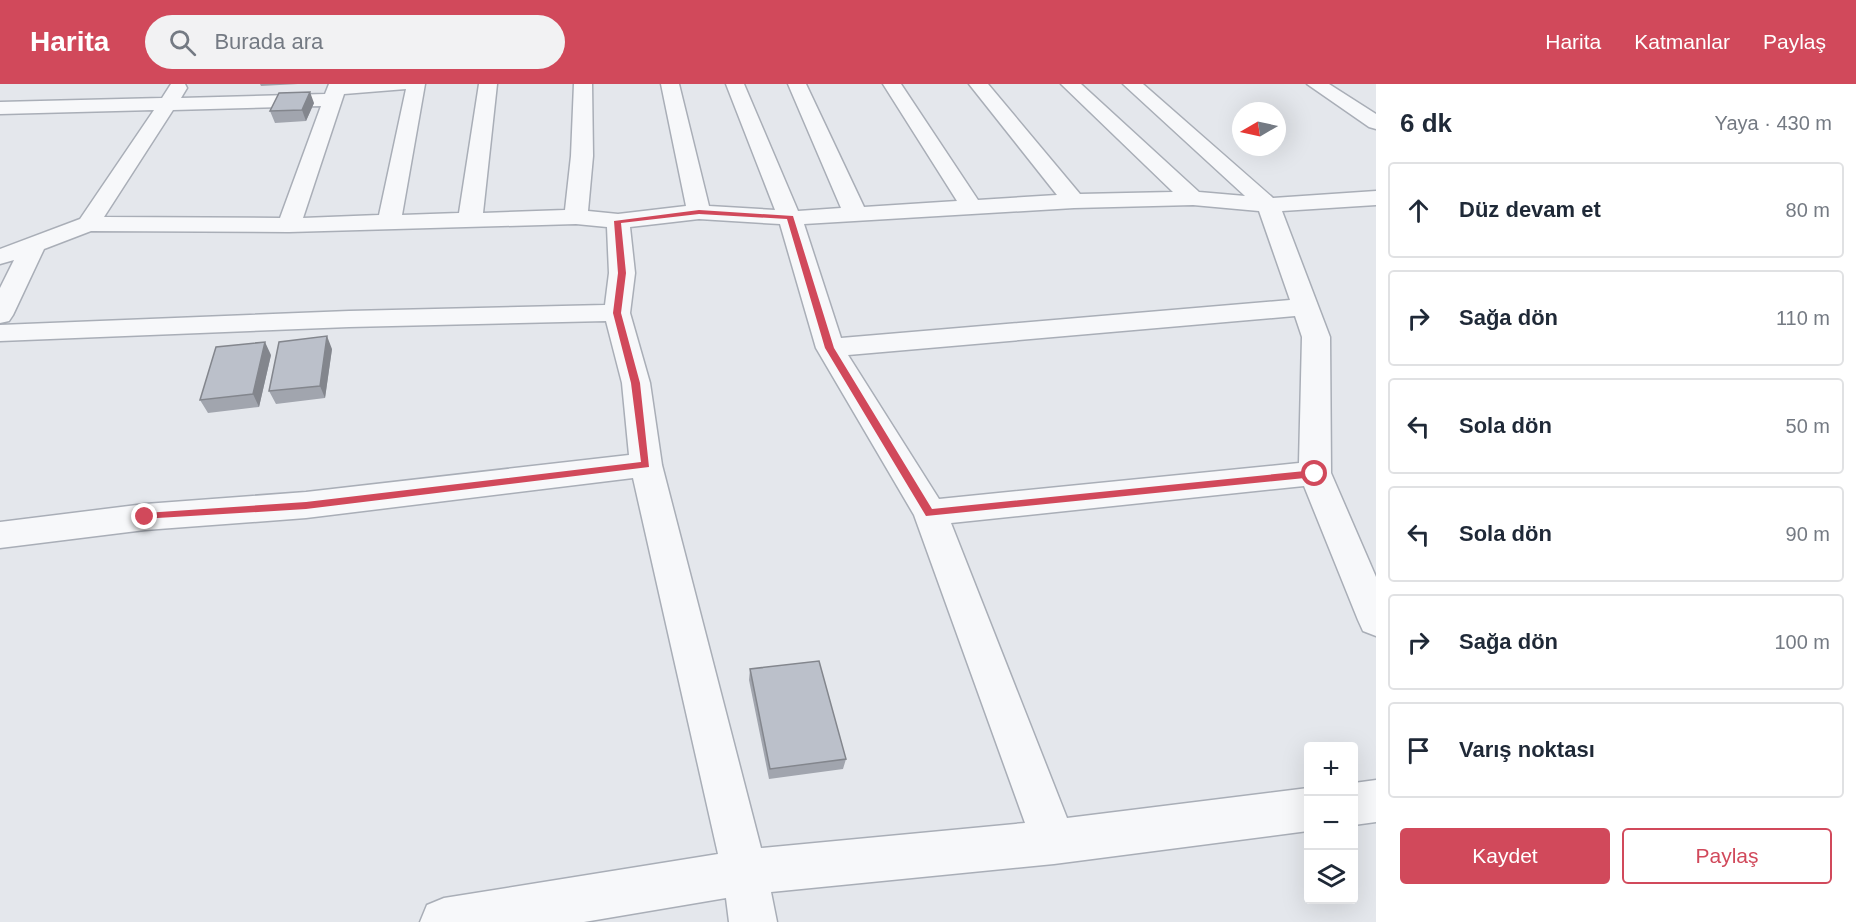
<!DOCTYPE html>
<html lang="tr">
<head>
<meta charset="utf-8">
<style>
  :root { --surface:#fff; --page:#f2f2f3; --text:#1f2937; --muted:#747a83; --line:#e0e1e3; --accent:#d1495b }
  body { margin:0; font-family:Arial,sans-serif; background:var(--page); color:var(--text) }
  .controls { position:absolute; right:18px; bottom:18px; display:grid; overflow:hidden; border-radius:6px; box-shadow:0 6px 24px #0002 }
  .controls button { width:54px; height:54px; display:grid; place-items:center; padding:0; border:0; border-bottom:2px solid var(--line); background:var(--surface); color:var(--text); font:30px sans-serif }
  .compass { position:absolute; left:1232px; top:18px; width:54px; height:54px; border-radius:50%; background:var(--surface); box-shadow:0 6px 24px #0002; rotate:261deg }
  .stop { position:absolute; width:18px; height:18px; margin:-14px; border:4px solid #d1495b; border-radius:50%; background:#fff }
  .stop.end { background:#d1495b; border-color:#fff; box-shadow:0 2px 6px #0008 }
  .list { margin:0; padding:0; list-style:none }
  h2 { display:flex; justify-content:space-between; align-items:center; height:78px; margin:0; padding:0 24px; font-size:26px }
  h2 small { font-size:20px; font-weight:400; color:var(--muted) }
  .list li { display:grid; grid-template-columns:39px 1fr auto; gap:18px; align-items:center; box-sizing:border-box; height:96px; margin:0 12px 12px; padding:0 12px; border:2px solid var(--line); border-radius:6px }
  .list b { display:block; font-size:22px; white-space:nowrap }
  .list em { font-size:20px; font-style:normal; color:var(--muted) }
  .actions { display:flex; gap:12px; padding:18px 24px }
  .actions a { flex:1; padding:14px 0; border:2px solid var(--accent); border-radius:6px; text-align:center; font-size:21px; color:var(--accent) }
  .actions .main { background:var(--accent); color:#fff }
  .icon { flex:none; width:33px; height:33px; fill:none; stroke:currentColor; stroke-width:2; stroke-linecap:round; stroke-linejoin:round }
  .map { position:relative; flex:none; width:1376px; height:838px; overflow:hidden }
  header { display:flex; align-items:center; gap:36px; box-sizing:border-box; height:84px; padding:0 30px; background:var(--accent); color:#fff }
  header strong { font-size:28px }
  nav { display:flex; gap:33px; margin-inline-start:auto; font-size:21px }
  .search { width:420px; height:54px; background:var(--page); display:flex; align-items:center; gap:15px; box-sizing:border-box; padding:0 21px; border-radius:33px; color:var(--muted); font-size:22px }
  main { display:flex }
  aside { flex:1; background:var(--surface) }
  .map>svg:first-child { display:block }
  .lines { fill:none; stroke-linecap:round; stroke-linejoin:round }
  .minor-casing { stroke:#a9aeb7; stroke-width:3 }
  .minor { fill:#f7f8fa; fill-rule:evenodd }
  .wall { fill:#a1a5ae }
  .shaded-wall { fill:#83868d }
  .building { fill:#bbc0ca; stroke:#83868d; stroke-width:1.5 }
  .route { fill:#d1495b }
</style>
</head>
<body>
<header>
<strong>Harita</strong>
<div class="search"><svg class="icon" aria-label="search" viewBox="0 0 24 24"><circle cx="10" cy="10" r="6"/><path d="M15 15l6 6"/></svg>Burada ara</div>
<nav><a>Harita</a><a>Katmanlar</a><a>Paylaş</a></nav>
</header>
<main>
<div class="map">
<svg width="1376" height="838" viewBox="0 0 1376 838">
  <rect width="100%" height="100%" fill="#e4e7ec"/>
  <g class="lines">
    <g class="minor-casing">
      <path id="minor" d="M 171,0 L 185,0 L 187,4 L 181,14 L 325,10 L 329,0 L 425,0 L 402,131 L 459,129 L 479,0 L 497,0 L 483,129 L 565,126 L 571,72 L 574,0 L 592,0 L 593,72 L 588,127 L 618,130 L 686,122 L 661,0 L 679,0 L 709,122 L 775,126 L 726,0 L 744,0 L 798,127 L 841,124 L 788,0 L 806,0 L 864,123 L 957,117 L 883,0 L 901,0 L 978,116 L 1057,111 L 969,0 L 988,0 L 1080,110 L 1173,108 L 1061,0 L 1081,0 L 1199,108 L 1245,112 L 1123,0 L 1143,0 L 1273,114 L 1376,107 L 1376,121 L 1282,127 L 1330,253 L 1331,389 L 1376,493 L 1376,552 L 1363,547 L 1358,536 L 1304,402 L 951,439 L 1067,734 L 1308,704 L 1308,747 L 1054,780 L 771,808 L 777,838 L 729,838 L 726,814 L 584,838 L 420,838 L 427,821 L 444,814 L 718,770 L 633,394 L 306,434 L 145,446 L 0,464 L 0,438 L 145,420 L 306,408 L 629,371 L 622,299 L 606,237 L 349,243 L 0,257 L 0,241 L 349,227 L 605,221 L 609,189 L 607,143 L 576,140 L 289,148 L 91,147 L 44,165 L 13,231 L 9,237 L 0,239 L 0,204 L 14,176 L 0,180 L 0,165 L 80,135 L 154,26 L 0,30 L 0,18 L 162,14 ZM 406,5 L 379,131 L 303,134 L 344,10 ZM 321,22 L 280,134 L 104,133 L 173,26 ZM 1193,121 L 1259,127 L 1290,216 L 841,254 L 804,140 L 1074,124 ZM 699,135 L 780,140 L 816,264 L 914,431 L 1025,739 L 761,764 L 662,381 L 650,299 L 630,229 L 635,189 L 630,143 ZM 1295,232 L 1302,253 L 1299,379 L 939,415 L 848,271 Z
        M 1307,0 L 1329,0 L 1376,30 L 1376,45 L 1369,43 Z
        M 1376,696 L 1376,738 L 1354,741 L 1354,699 Z"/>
    </g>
    <use href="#minor" class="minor"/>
  </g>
  <path class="wall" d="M 260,0 L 298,0 L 261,2 Z
    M 314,19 L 306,37 L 275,39 L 270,27 Z
    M 332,265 L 325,314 L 276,320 L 269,307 Z
    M 271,271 L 259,323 L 208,329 L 200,316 Z
    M 750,585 L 846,675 L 843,685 L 769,695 L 749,596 Z"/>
  <path class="shaded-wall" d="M 310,8 L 314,19 L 306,37 L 302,26 Z
    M 327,252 L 332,265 L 325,314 L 320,302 Z
    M 265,258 L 271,271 L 259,323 L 253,310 Z"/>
  <path class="building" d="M 310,8 L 302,26 L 270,27 L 279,9 Z
    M 327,252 L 320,302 L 269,307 L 279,258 Z
    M 265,258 L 253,310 L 200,316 L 216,263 Z
    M 819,577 L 846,675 L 770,685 L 750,585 Z"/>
  <path class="route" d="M 699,126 L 793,132 L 834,264 L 932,425 L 1315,386 L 1320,390 L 1315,393 L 926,432 L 825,264 L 787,135 L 699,130 L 621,139 L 626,189 L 621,229 L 640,299 L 649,383 L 306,425 L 141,435 L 141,430 L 145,429 L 306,418 L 641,378 L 631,299 L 613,229 L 618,189 L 614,137 Z"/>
</svg>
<div class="controls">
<button>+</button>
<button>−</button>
<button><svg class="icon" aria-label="layers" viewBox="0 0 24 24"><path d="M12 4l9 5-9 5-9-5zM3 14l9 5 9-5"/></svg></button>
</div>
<svg class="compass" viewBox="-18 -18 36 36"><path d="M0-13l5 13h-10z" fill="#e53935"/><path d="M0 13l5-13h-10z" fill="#747a83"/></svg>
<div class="stop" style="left:1315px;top:390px"></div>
<div class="stop end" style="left:145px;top:433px"></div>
</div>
<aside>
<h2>6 dk<small>Yaya · 430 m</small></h2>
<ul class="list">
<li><svg class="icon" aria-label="ahead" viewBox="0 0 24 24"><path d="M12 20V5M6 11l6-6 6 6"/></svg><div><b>Düz devam et</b></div><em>80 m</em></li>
<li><svg class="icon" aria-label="right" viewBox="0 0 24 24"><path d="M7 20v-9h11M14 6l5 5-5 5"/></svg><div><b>Sağa dön</b></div><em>110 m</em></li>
<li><svg class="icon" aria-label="left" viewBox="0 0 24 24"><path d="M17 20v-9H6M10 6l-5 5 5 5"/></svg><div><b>Sola dön</b></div><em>50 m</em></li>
<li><svg class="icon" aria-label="left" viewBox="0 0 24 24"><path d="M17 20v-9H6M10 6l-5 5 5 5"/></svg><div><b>Sola dön</b></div><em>90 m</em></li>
<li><svg class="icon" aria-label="right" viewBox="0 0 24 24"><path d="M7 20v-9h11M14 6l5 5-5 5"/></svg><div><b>Sağa dön</b></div><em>100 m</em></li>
<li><svg class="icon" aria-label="arrive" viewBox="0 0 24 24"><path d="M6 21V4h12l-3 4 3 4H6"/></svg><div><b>Varış noktası</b></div></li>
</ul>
<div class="actions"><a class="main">Kaydet</a><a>Paylaş</a></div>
</aside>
</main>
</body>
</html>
